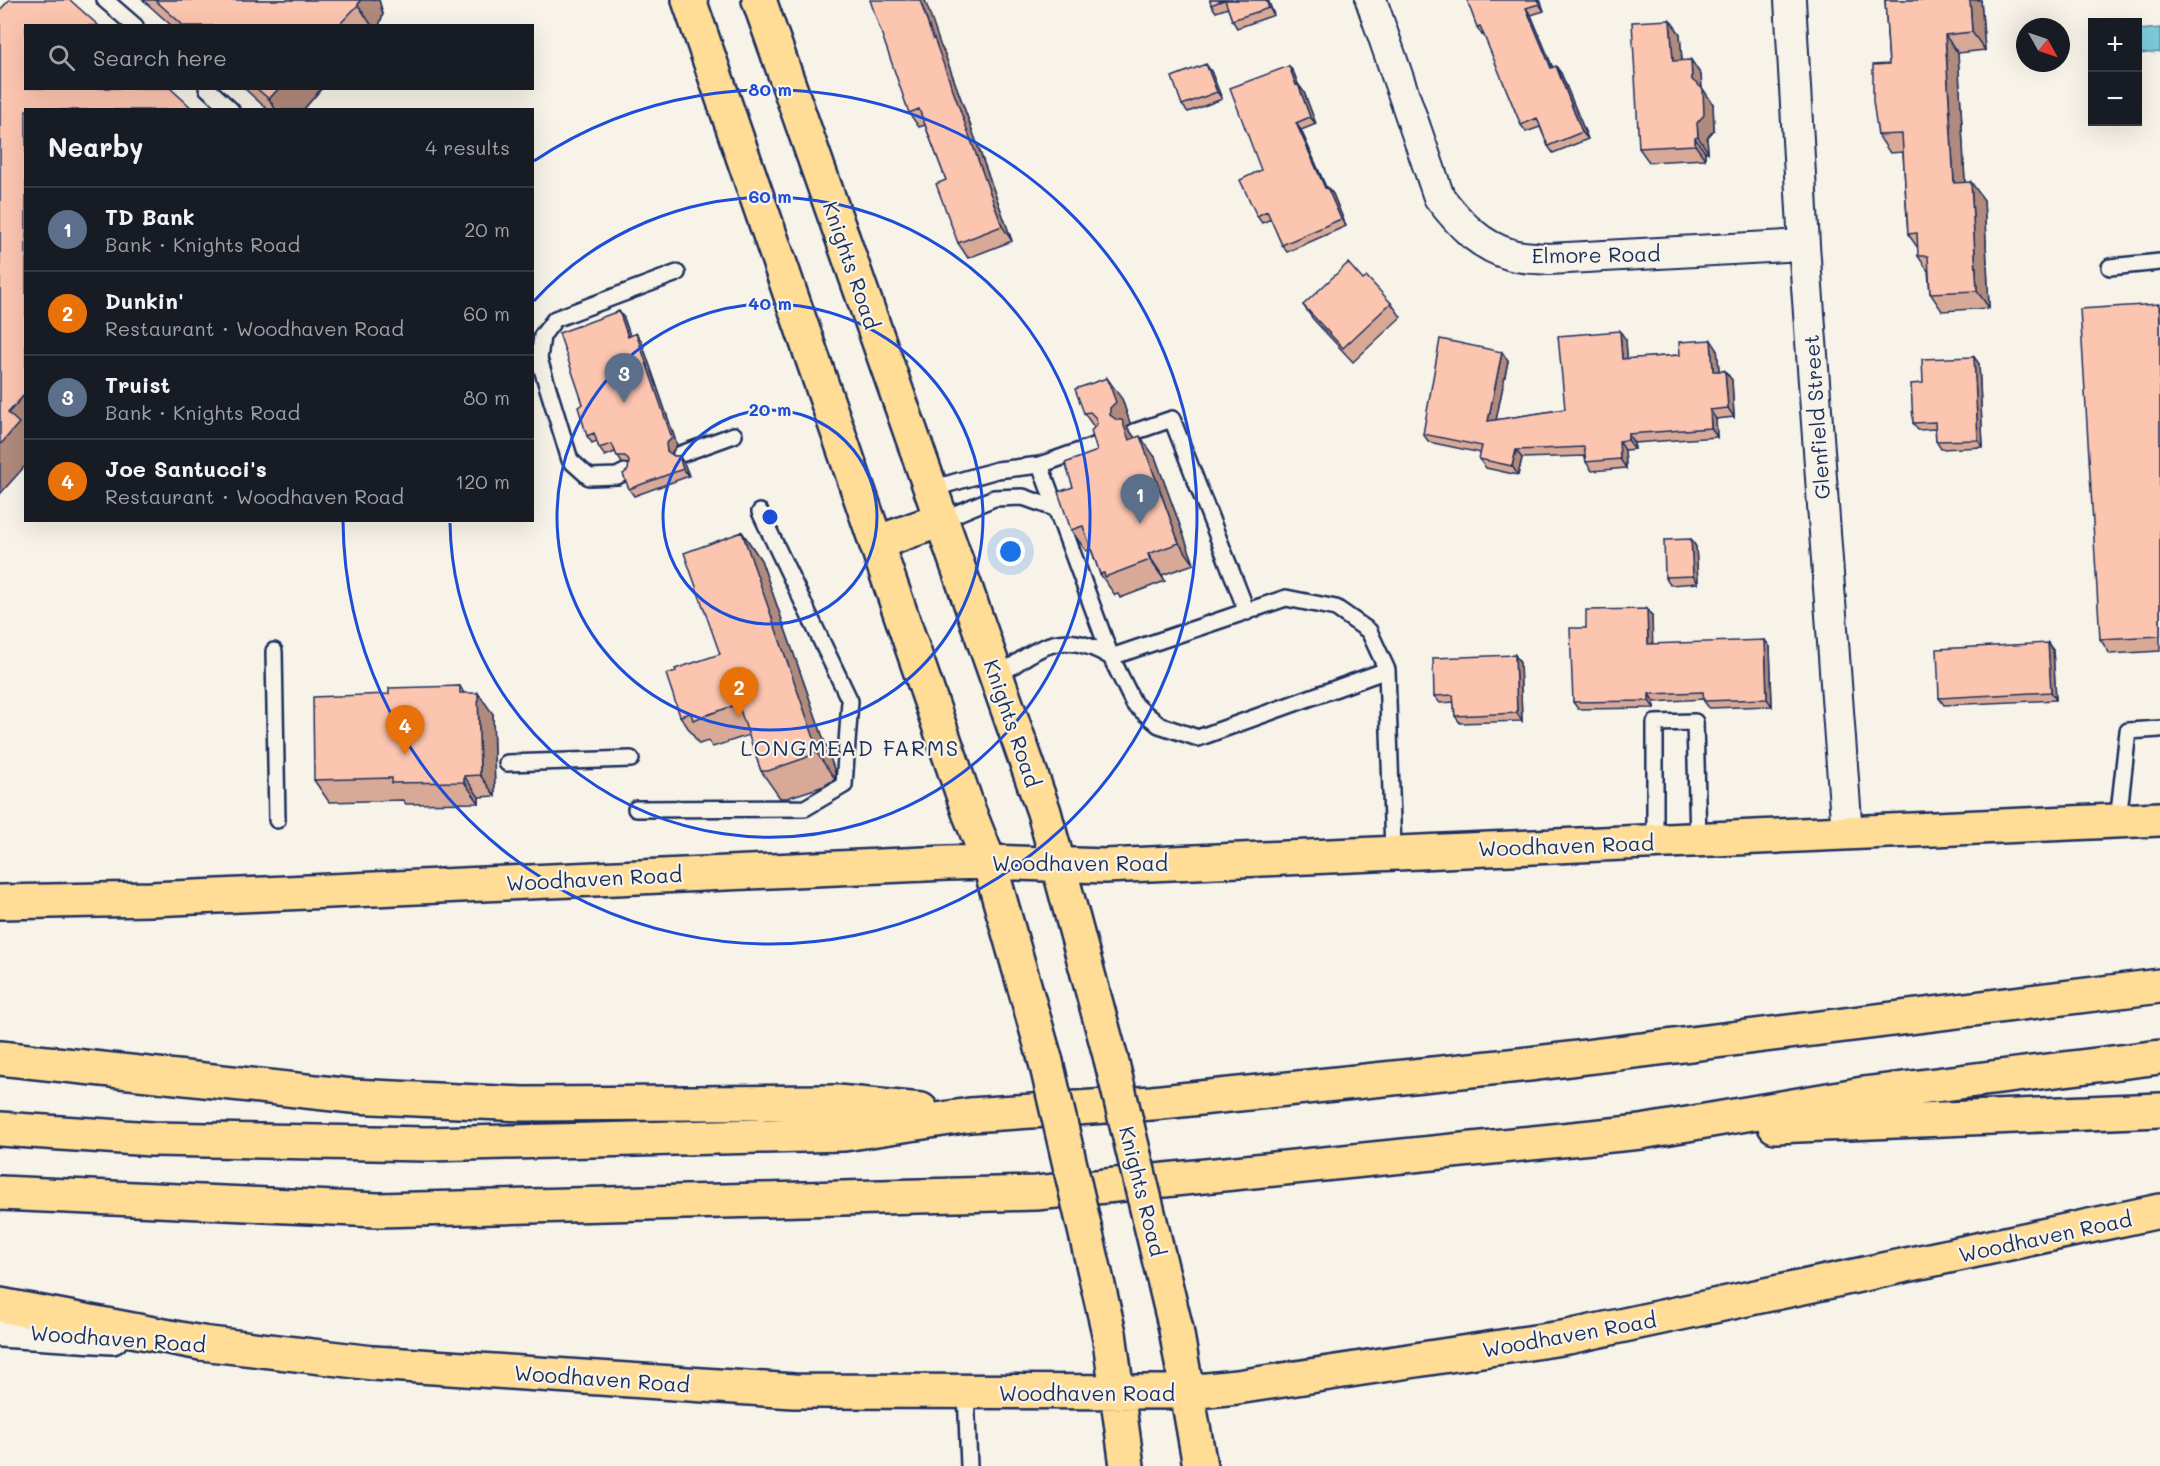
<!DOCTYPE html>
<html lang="en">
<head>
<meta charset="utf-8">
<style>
  :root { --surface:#171b24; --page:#20242c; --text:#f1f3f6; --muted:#9ea1a6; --line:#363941; --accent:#2563eb }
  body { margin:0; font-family:Mali,sans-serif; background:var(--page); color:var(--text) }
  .controls { position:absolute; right:18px; top:18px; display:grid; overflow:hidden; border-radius:0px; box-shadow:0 6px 24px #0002 }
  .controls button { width:54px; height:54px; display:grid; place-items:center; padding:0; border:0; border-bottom:2px solid var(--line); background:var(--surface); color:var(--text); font:30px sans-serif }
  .compass { position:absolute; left:2016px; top:18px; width:54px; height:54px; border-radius:50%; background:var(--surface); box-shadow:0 6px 24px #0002; rotate:130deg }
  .you { position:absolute; left:1011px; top:552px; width:21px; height:21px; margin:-15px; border:4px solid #fff; border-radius:50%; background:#1a73e8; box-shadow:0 0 0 9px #1a73e833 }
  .badge { display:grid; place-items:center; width:39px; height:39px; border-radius:50%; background:var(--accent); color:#fff; font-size:20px; font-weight:700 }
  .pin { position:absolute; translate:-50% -50px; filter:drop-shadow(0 2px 3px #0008) }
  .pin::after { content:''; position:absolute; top:32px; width:21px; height:18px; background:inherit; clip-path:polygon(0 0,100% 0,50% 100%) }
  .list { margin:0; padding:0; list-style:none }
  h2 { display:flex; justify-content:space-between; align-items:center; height:78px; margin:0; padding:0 24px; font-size:26px }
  h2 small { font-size:20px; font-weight:400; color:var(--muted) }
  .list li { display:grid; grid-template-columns:39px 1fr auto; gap:18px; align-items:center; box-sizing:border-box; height:84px; padding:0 24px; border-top:2px solid var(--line) }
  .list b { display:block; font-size:22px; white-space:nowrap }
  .list p { margin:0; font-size:20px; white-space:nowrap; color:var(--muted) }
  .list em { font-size:20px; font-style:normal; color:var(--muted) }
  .icon { flex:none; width:33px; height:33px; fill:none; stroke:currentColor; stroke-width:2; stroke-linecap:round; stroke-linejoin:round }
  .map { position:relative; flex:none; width:2160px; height:1466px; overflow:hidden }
  .search { position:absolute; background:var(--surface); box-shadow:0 6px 24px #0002; left:24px; top:24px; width:510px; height:66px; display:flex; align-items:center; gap:15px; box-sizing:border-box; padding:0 21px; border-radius:0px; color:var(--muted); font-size:22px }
  .panel { position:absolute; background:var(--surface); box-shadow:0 6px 24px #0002; left:24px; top:108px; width:510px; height:414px; border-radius:0px }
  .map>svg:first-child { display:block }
  .water { fill:#7dcbda; stroke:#568da8; stroke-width:1.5 }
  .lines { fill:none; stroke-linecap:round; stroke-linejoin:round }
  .lane-casing { stroke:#1b2f5e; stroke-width:20 }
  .street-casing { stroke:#1b2f5e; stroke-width:34 }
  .secondary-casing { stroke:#1b2f5e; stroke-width:38 }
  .primary-casing { stroke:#1b2f5e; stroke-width:38 }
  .highway-casing { stroke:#1b2f5e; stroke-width:38 }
  .lane { stroke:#f7f3e8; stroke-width:15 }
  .street { stroke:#f7f3e8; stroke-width:30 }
  .secondary { stroke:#f7f3e8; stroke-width:33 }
  .primary { stroke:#ffdd96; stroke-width:33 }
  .highway { stroke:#ffdd96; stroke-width:33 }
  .primary-bridge-casing { stroke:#1b2f5e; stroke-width:38; stroke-linecap:butt }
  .primary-bridge { stroke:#ffdd96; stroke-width:33 }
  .wall { fill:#d9a997; stroke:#1b2f5e; stroke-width:1.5 }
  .shaded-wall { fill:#b08a7b; stroke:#1b2f5e; stroke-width:1.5 }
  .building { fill:#fcc5b0; stroke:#1b2f5e; stroke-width:1.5 }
  .ring { fill:none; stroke:#1d4ed8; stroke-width:3 }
  .labels { text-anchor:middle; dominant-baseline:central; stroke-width:4.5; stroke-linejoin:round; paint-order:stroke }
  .street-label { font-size:21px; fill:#1b2f5e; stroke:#f7f3e8 }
  .neighbourhood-label { font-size:22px; letter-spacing:1.5px; fill:#1b2f5e; stroke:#f7f3e8 }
  .centre { fill:#1d4ed8; stroke:#f7f3e8; stroke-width:3 }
  .ring-label { font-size:18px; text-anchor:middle; font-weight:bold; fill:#1d4ed8; stroke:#f7f3e8; stroke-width:4.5; stroke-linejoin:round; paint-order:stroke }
</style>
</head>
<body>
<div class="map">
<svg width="2160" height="1466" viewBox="0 0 2160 1466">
  <rect width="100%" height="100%" fill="#f7f3e8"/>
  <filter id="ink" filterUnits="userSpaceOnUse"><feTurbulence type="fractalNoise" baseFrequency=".0167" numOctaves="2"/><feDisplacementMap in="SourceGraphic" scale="12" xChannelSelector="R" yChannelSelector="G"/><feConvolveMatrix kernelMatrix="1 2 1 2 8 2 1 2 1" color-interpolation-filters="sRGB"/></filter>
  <g filter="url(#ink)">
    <path class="water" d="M 2160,28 L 2160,52 L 2138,54 L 2138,30 Z"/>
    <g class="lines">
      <g class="lane-casing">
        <path id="lane" d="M 105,0 L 135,26
          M 207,88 L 231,110
          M 2110,267 L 2160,262
          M 1134,432 L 1172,419 L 1247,612
          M 681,454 L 734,435
          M 1040,465 L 1111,657 L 1134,704 L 1159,725 L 1198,738 L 1387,670
          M 625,472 L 617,476 L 589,477 L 570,460 L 539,359 L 542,336 L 555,319 L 677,273
          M 931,489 L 997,470 L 1040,465 L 1102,443
          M 941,520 L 994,498 L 1023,497 L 1057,509
          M 274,651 L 277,820
          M 997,677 C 1039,647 1061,627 1111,657 L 1286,598 L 1336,608 L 1369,631 L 1387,670 L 1393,852
          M 507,763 L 631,759
          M 636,809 L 805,808 L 844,785 L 850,701 L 760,512
          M 2118,821 L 2128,731 L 2160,729
          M 1655,841 L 1655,723 L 1695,722 L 1698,839
          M 966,1392 L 969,1466"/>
      </g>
      <g class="street-casing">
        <path id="street" d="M 1371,0 L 1439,197 C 1459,223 1479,246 1512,255 C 1523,258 1537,258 1549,259 L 1804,245
          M 1790,0 L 1804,245 L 1847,834"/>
      </g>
      <g class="secondary-casing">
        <path id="secondary" d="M 0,1330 L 112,1337"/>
      </g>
      <g class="primary-casing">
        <path id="primary" d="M 689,0 L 969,812 L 989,862 L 1046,1062
          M 759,0 L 1044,812 L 1111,1059
          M 876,543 L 941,520
          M 0,902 L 151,899 L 947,863 L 989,862 L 1105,866 L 2160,819
          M 1176,1329 L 1200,1466
          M 1109,1333 L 1127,1466
          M 201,1343 L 373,1363 L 794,1391 L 1188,1392 L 1237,1387 L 1568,1337 L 2160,1211"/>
      </g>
      <g class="highway-casing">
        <path id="highway" d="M 0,1058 L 352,1096 L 524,1104 L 837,1102 L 921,1110
          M 1775,1126 L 2160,1110
          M 0,1129 L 152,1139 L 427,1144 L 844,1134 L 970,1115 L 1152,1103 L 1529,1064 L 2160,986
          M 0,1193 L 378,1210 L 1036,1193 L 1641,1132 L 1863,1094 L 2160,1057
          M 0,1305 L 201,1343"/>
      </g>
      <use href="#lane" class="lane"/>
      <use href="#street" class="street"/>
      <use href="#secondary" class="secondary"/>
      <use href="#primary" class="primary"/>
      <use href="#highway" class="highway"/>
      <g class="primary-bridge-casing">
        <path id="primary-bridge" d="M 1111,1059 L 1176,1329
          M 1046,1062 L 1109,1333"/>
      </g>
      <use href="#primary-bridge" class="primary-bridge"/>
    </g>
    <path class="wall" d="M 143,0 L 379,0 L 383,14 L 379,26 L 172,26 Z
      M 1210,0 L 1268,0 L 1274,15 L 1237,28 L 1232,20 L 1228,8 L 1216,12 L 1211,5 Z
      M 1540,0 L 1544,11 L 1531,15 L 1552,67 L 1561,73 L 1588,139 L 1553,153 L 1548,146 L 1540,127 L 1526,132 L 1521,125 L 1484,34 L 1482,35 L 1477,27 Z
      M 1885,0 L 1981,0 L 1985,50 L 1958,53 L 1965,183 L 1984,200 L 1989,308 L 1942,311 L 1930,293 L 1928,271 L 1918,256 L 1918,248 L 1908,234 L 1903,152 L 1890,153 L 1878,135 L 1889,64 Z
      M 1670,20 L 1680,34 L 1682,61 L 1691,60 L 1701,75 L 1702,88 L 1713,104 L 1714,130 L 1707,138 L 1708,152 L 1705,152 L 1705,159 L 1649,162 L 1639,148 Z
      M 941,47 L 944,52 L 1012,241 L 968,258 L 958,243 L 946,180 L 925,125 L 919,127 L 909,113 Z
      M 1289,66 L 1294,73 L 1298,84 L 1304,92 L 1316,124 L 1301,130 L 1326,188 L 1327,187 L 1333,194 L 1346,226 L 1287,252 L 1282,245 L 1271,219 L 1262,223 L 1257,216 L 1261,170 Z
      M 1211,71 L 1222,99 L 1188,112 L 1182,105 Z
      M 244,88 L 322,88 L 303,110 L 268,110 Z
      M 1363,280 L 1391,303 L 1401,317 L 1353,362 L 1313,319 L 1303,305 Z
      M 2160,306 L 2160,651 L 2110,654 L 2100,639 Z
      M 624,318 L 630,336 L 641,340 L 677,445 L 672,452 L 672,455 L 674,456 L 679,456 L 684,463 L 689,476 L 634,496 L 629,489 L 629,464 L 622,463 L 615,452 L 605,456 L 599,448 L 597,441 L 592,443 L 587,436 L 583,404 Z
      M 1626,340 L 1627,359 L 1680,355 L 1717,349 L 1719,371 L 1725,371 L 1732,380 L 1734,417 L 1716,419 L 1717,437 L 1634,443 L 1635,449 L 1625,450 L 1626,468 L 1592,471 L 1586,462 L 1585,456 L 1522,458 L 1518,475 L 1486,468 L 1479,459 L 1481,453 L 1429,442 L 1423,434 L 1508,361 L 1496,420 L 1565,409 Z
      M 1974,357 L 1979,364 L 1983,447 L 1941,449 L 1936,441 L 1935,429 L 1918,430 L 1913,423 L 1923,383 Z
      M 1122,399 L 1130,423 L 1127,427 L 1135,438 L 1155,457 L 1194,564 L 1162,575 L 1165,581 L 1120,598 L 1118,594 L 1115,595 L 1100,574 L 1091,549 L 1086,551 L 1071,530 L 1073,487 L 1097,451 L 1094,427 L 1084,413 Z
      M 742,532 L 761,560 L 835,772 L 835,779 L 824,786 L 787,798 L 780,798 L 761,771 L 749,735 L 713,747 L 708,741 L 699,744 L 680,716 L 720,654 Z
      M 1691,539 L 1696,547 L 1698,583 L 1670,585 L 1665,577 Z
      M 1647,609 L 1652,616 L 1652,644 L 1770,647 L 1772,706 L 1709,708 L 1704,701 L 1703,699 L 1654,702 L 1654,708 L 1578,709 L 1573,702 L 1586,628 Z
      M 2053,650 L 2056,700 L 1944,705 L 1939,698 Z
      M 1515,655 L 1520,663 L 1522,721 L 1460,723 L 1455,716 L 1454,702 L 1440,703 L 1434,696 Z
      M 460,686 L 464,693 L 493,714 L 495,796 L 479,797 L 479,803 L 406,804 L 403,800 L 329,802 L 314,780 L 389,694 Z"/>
    <path class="shaded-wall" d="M 360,0 L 379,0 L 383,14 L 379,26 L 372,26 L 358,5 Z
      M 920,0 L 925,0 L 941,47 L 944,52 L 1012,241 L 1002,226 L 933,39 Z
      M 1266,0 L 1268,0 L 1274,15 L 1269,8 Z
      M 1537,0 L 1540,0 L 1544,11 L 1539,4 Z
      M 1970,0 L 1981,0 L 1985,50 L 1972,32 Z
      M 1526,8 L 1531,15 L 1556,75 L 1551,68 Z
      M 1670,20 L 1680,34 L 1683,76 L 1673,61 Z
      M 1945,35 L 1958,53 L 1966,201 L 1954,183 Z
      M 1691,60 L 1701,75 L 1702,95 L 1692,80 Z
      M 1206,64 L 1211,71 L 1222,99 L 1217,92 Z
      M 1289,66 L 1294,73 L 1301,93 L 1296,85 Z
      M 1556,66 L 1561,73 L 1588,139 L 1582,132 Z
      M 1298,84 L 1304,92 L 1316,124 L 1310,117 Z
      M 279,88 L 322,88 L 303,110 L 276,110 L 269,99 Z
      M 1703,89 L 1713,104 L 1714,130 L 1707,138 L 1708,152 L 1698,137 L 1697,123 Z
      M 1296,123 L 1301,130 L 1330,196 L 1325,188 Z
      M 1695,138 L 1705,152 L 1705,159 L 1695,145 Z
      M 1971,182 L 1984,200 L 1989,308 L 1977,291 Z
      M 1327,187 L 1333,194 L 1346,226 L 1341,219 Z
      M 619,311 L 624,318 L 633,344 L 628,337 Z
      M 1620,331 L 1626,340 L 1628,368 L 1622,359 Z
      M 636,333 L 641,340 L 677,445 L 672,452 L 672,458 L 667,451 Z
      M 1711,340 L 1717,349 L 1720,380 L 1713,371 Z
      M 1502,352 L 1508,361 L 1494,430 L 1488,421 Z
      M 1974,357 L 1979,364 L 1983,447 L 1978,440 Z
      M 1725,371 L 1732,380 L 1734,417 L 1728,408 Z
      M 1107,378 L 1122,399 L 1130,423 L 1127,427 L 1137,441 L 1144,461 L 1110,415 Z
      M 26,393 L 26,465 L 0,494 L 0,445 L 8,413 Z
      M 1710,410 L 1716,419 L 1717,437 L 1711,428 Z
      M 1628,434 L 1634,443 L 1635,449 L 1628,440 Z
      M 1140,436 L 1155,457 L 1194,564 L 1179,543 Z
      M 1619,441 L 1625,450 L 1626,468 L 1620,459 Z
      M 1516,450 L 1522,458 L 1518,475 L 1512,466 Z
      M 679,456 L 684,463 L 689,476 L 683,469 Z
      M 742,532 L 761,560 L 835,772 L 835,779 L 816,752 Z
      M 1691,539 L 1696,547 L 1698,583 L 1693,576 Z
      M 1148,554 L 1162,575 L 1165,581 L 1150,560 Z
      M 1647,609 L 1652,616 L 1653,652 L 1648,644 Z
      M 1765,640 L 1770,647 L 1772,706 L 1767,699 Z
      M 2048,643 L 2053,650 L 2056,700 L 2051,692 Z
      M 1515,655 L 1520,663 L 1522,721 L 1517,713 Z
      M 478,693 L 493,714 L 495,796 L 480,775 Z
      M 1649,694 L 1654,702 L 1654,708 L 1649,701 Z
      M 464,776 L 479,797 L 479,803 L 464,782 Z"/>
    <path class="building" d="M 9,0 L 70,0 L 99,26 L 26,26 L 26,88 L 170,88 L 194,110 L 26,110 L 26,393 L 8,413 L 19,423 L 0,445 L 0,10 Z
      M 155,0 L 360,0 L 358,5 L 338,26 L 184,26 Z
      M 870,0 L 920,0 L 933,39 L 934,38 L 1002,226 L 958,243 L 936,184 L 946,180 L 919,109 L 909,113 Z
      M 1210,0 L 1224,0 L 1211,5 Z
      M 1225,0 L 1266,0 L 1269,8 L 1232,20 Z
      M 1467,0 L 1537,0 L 1539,4 L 1526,8 L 1551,68 L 1556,66 L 1582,132 L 1548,146 L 1537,118 L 1521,125 L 1480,26 L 1477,27 Z
      M 1885,0 L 1970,0 L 1972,32 L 1945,35 L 1954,183 L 1971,182 L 1977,291 L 1930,293 L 1928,256 L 1918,256 L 1917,233 L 1908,234 L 1902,134 L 1878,135 L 1873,101 L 1873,65 L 1889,64 Z
      M 1670,20 L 1673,61 L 1691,60 L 1692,80 L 1703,89 L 1704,115 L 1697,123 L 1698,137 L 1695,138 L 1695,145 L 1639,148 L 1632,22 Z
      M 1206,64 L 1217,92 L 1182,105 L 1172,77 Z
      M 1289,66 L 1296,85 L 1298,84 L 1310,117 L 1296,123 L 1325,188 L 1327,187 L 1341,219 L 1282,245 L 1267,211 L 1257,216 L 1240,180 L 1261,170 L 1230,88 Z
      M 256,88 L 279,88 L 269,99 Z
      M 1348,263 L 1363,280 L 1367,277 L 1391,303 L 1343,348 L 1303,305 Z
      M 2159,304 L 2160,326 L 2160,636 L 2100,639 L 2080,309 Z
      M 619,311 L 628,337 L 636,333 L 672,438 L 666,444 L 667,451 L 674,456 L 679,456 L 683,469 L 629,489 L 623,474 L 628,470 L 629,461 L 625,456 L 617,456 L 612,444 L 599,448 L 594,433 L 587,436 L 578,407 L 583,404 L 559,333 Z
      M 1620,331 L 1622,359 L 1680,355 L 1679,342 L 1711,340 L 1713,371 L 1725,371 L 1728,408 L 1710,410 L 1711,428 L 1628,434 L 1628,440 L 1619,441 L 1620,459 L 1586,462 L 1584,447 L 1516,450 L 1512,466 L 1479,459 L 1482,446 L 1423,434 L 1440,339 L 1502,352 L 1488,421 L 1565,409 L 1558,336 Z
      M 1974,357 L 1978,440 L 1936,441 L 1935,422 L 1913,423 L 1911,384 L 1923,383 L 1922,359 Z
      M 1107,378 L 1116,402 L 1110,408 L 1110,415 L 1117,420 L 1122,420 L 1129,440 L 1140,436 L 1179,543 L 1148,554 L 1150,560 L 1105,577 L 1104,573 L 1100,574 L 1083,526 L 1071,530 L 1058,492 L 1073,487 L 1065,463 L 1097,451 L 1091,431 L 1097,424 L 1096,418 L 1090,412 L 1084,413 L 1075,389 Z
      M 742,532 L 816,744 L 816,752 L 805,758 L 768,771 L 761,771 L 738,704 L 693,720 L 691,713 L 680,716 L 666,674 L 676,671 L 675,669 L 720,654 L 684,553 Z
      M 1691,539 L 1693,576 L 1665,577 L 1664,540 Z
      M 1647,609 L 1648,644 L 1765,640 L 1767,699 L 1704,701 L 1703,692 L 1649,694 L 1649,701 L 1573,702 L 1570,628 L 1586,628 L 1586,610 Z
      M 2048,643 L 2051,692 L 1939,698 L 1937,649 Z
      M 1515,655 L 1517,713 L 1455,716 L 1453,695 L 1434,696 L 1433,658 Z
      M 460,686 L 460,693 L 478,693 L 480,775 L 464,776 L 464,782 L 392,783 L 392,778 L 314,780 L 313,697 L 389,694 L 389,688 Z"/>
  </g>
  <g class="ring">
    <circle cx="770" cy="517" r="107"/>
    <circle cx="770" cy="517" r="213"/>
    <path d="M534 301A320 320 0 1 1 450 523"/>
    <path d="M534 161A427 427 0 1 1 343 521"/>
  </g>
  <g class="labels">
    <g class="street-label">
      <text transform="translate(1596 254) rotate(-1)">Elmore Road</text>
      <text transform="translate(852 265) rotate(71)">Knights Road</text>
      <text transform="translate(1816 417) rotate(-94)">Glenfield Street</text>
      <text transform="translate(1013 723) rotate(71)">Knights Road</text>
      <text transform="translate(1566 845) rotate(-2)">Woodhaven Road</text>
      <text x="1080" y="862">Woodhaven Road</text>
      <text transform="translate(594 878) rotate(-3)">Woodhaven Road</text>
      <text transform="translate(1143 1191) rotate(76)">Knights Road</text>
      <text transform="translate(2045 1236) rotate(-12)">Woodhaven Road</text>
      <text transform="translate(1569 1334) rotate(-10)">Woodhaven Road</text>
      <text transform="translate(118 1338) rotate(4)">Woodhaven Road</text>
      <text transform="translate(602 1378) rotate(4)">Woodhaven Road</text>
      <text x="1087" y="1392">Woodhaven Road</text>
    </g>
    <g class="neighbourhood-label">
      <text x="850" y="747">LONGMEAD FARMS</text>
    </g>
  </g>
  <circle cx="770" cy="517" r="9" class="centre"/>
  <g class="ring-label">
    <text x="770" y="96">80 m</text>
    <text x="770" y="203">60 m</text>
    <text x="770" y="310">40 m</text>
    <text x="770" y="416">20 m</text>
  </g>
</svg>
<div class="controls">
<button>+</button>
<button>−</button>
</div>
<svg class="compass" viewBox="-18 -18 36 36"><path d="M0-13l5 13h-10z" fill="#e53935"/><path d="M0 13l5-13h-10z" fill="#9ea1a6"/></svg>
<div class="you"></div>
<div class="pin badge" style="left:1140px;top:524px;background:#5c6f8a">1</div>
<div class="pin badge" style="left:739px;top:717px;background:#e8710a">2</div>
<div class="pin badge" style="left:624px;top:403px;background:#5c6f8a">3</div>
<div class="pin badge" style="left:405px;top:755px;background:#e8710a">4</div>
<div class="search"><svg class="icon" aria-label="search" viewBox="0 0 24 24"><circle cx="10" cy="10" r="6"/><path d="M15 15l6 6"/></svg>Search here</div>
<section class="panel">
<h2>Nearby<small>4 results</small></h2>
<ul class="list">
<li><span class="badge" style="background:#5c6f8a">1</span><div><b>TD Bank</b><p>Bank · Knights Road</p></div><em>20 m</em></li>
<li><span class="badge" style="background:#e8710a">2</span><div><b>Dunkin'</b><p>Restaurant · Woodhaven Road</p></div><em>60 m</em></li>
<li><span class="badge" style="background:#5c6f8a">3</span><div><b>Truist</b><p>Bank · Knights Road</p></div><em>80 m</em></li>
<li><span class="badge" style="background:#e8710a">4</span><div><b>Joe Santucci's</b><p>Restaurant · Woodhaven Road</p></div><em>120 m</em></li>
</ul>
</section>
</div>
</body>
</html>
